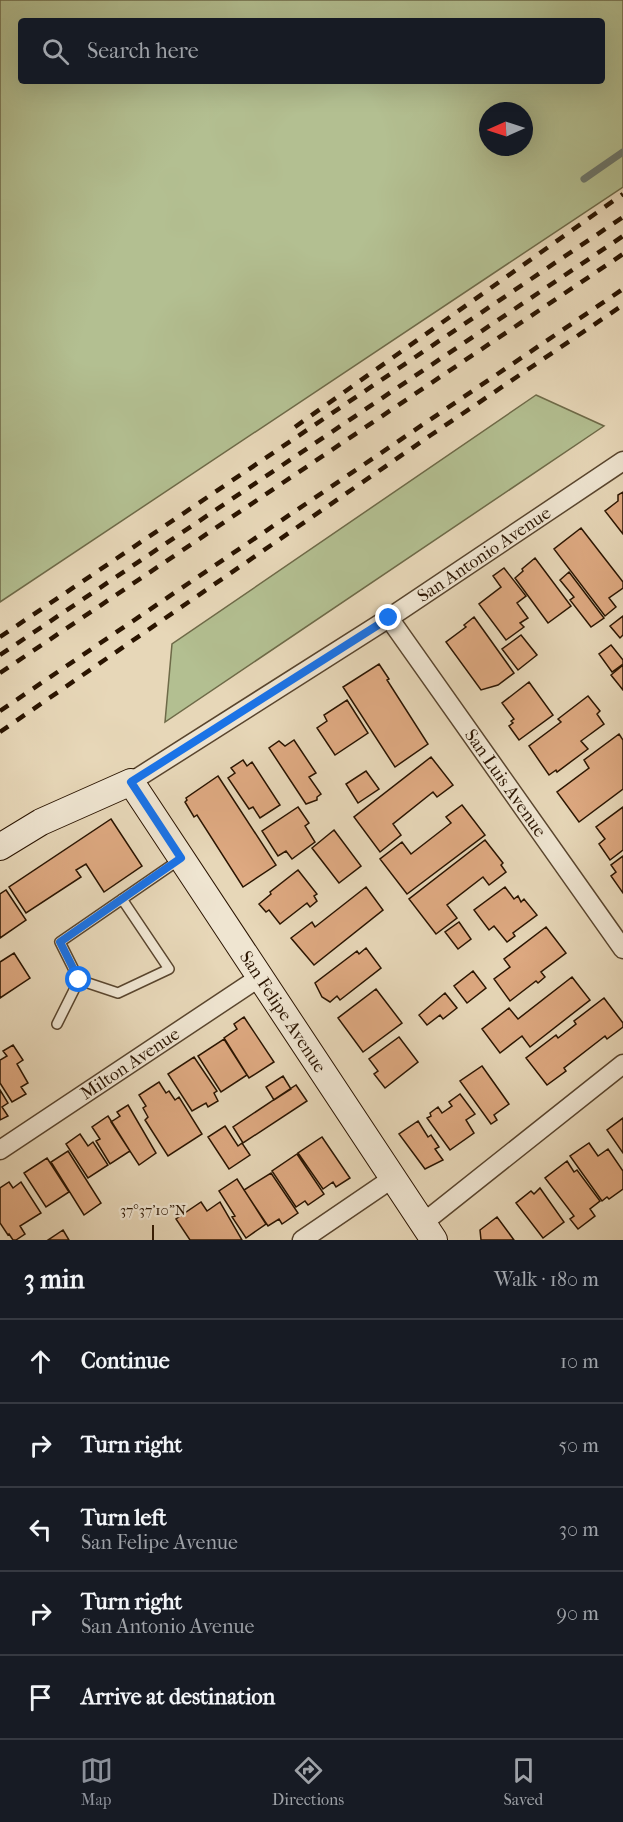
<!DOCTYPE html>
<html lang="en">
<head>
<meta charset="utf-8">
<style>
  :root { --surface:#171b24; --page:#20242c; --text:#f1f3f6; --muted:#9ea1a6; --line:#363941; --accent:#8c9099 }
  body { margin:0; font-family:"IM FELL French Canon",serif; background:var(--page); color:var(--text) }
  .compass { position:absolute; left:479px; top:102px; width:54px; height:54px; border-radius:50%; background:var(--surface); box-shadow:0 6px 24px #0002; rotate:267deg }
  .stop { position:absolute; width:18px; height:18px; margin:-14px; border:4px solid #1a73e8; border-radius:50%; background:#fff }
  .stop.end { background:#1a73e8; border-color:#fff; box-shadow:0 2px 6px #0008 }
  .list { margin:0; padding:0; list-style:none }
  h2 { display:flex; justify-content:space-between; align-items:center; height:78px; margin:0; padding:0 24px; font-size:26px }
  h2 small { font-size:20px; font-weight:400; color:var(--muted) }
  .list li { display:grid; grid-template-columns:39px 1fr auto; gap:18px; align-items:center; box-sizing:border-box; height:84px; padding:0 24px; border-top:2px solid var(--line) }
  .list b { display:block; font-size:22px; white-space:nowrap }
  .list p { margin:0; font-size:20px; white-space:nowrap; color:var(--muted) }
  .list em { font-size:20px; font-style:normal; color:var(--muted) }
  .icon { flex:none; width:33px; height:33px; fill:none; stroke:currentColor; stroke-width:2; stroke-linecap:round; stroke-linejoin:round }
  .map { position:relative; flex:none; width:623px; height:1240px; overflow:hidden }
  .search { position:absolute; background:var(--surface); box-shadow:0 6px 24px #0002; left:18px; right:18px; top:18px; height:66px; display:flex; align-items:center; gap:15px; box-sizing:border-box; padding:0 21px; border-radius:6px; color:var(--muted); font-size:22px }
  .sheet { height:498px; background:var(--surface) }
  nav { display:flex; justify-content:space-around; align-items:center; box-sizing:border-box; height:84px; border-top:2px solid var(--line); background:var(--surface); font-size:16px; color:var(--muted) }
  nav a { display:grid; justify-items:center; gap:3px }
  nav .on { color:var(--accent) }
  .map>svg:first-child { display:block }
  .green { fill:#b3bf91; stroke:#6e6a48; stroke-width:1.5; fill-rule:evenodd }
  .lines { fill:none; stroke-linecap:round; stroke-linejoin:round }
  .stream { stroke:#6b766c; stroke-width:7 }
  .building { fill:#dea981; stroke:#2a1400; stroke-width:1.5 }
  .lane-casing { stroke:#59452e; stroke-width:12 }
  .street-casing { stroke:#59452e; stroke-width:21 }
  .secondary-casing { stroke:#2a1400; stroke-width:28 }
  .lane { stroke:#efe5d1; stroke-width:9 }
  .street { stroke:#efe5d1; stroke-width:18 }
  .secondary { stroke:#efe5d1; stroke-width:26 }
  .rail { stroke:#2a1400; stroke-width:4.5; stroke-dasharray:10 10; stroke-linecap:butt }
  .route { stroke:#1a73e8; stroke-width:8 }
  .ticks { fill:none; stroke:#2a1400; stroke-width:2 }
  .labels { text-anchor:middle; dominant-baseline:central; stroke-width:4.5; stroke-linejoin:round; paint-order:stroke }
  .street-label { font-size:18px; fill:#2a1400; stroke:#efe5d1 }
  .ticks-label { font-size:15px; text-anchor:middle; fill:#2a1400; stroke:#efe5d1; stroke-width:4.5; stroke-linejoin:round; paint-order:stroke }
</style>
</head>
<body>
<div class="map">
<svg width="623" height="1240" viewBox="0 0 623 1240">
  <rect width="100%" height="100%" fill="#e7d7b8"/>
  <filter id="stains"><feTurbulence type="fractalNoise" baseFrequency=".00333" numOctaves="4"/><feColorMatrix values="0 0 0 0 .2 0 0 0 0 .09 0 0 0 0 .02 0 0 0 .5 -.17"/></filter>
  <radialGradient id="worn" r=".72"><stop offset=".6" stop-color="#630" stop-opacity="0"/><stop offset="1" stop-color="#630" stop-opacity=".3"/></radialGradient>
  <path class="green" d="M 0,0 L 623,0 L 623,187 L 0,602 ZM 21,21 L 602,21 L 602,81 L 21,81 ZM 488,111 L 524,111 L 524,147 L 488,147 Z
    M 536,395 L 604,426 L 165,722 L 172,644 Z"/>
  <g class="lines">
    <path class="stream" d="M 584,179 L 623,152"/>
  </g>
  <path class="building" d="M 623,492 L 623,534 L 605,511 L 618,501 L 618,495 Z
    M 581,528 L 623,582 L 623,588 L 609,598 L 616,607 L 605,616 L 554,549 Z
    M 535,558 L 571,606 L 548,623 L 515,578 L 523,571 L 522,569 Z
    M 504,568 L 526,596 L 517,603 L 528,618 L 520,623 L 524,627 L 506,640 L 479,604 L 501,587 L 493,576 Z
    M 569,572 L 604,618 L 591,627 L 570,600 L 574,597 L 560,580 Z
    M 623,616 L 623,635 L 620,638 L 610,626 Z
    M 474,617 L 514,673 L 498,685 L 481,690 L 446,642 L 466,627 L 464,625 Z
    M 521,635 L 537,655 L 518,670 L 502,649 Z
    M 611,645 L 623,660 L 623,664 L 612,672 L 599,654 Z
    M 379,664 L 389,679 L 387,680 L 428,744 L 395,767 L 343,687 Z
    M 623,665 L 623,690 L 611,675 Z
    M 529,682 L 553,715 L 519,740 L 509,726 L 513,723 L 511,721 L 514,719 L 502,703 Z
    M 588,696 L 600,711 L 597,714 L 604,724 L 581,741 L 588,749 L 557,772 L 556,770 L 549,775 L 529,746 L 561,722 L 558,719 Z
    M 347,700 L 368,733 L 335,755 L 317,728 L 327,721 L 324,715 Z
    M 619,734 L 623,740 L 623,789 L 579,822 L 557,792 L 589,768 L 584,760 Z
    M 294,740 L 316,773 L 309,777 L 321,794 L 317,797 L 317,800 L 306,804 L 269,748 L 279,741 L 285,746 Z
    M 431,757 L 453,785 L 437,797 L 433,792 L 393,824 L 401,835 L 380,852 L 354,817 Z
    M 243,760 L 247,766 L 252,762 L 280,805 L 260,818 L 253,807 L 249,809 L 228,778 L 235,773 L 231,768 Z
    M 366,771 L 379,789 L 358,803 L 346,784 Z
    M 218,776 L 276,865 L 243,887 L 197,815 L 194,817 L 185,802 L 187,800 L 186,798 Z
    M 462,805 L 485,835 L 407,894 L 380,859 L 402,842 L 411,854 L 451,823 L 446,817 Z
    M 298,807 L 309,823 L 305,826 L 315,842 L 292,859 L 286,851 L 278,856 L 262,831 Z
    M 623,807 L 623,850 L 610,860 L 599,844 L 605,839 L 596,827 Z
    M 111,819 L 142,866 L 104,892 L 86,864 L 76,870 L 81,877 L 26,913 L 9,887 Z
    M 334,830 L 361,866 L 339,883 L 312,848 Z
    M 485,840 L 503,863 L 501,865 L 506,872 L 489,885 L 483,877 L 447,905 L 457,918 L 436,934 L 409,899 Z
    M 623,856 L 623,893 L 611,876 L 616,872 L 611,865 Z
    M 298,870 L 317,894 L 314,896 L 317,901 L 310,907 L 307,903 L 280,924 L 269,910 L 266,912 L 259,904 L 271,894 L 270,892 Z
    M 366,887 L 383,910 L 314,965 L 291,938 L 312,922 L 315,927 Z
    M 505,887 L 514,899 L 518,896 L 521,902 L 524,899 L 537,915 L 513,933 L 515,936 L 507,942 L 494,926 L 489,930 L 474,910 Z
    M 6,890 L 26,920 L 0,938 L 0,894 Z
    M 459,922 L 471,939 L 458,949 L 445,932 Z
    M 546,927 L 566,953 L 541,972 L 545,977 L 538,983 L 536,981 L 510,1001 L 494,979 L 510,967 L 504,959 Z
    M 366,948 L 381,968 L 340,1000 L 337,996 L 330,1002 L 322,997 L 315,983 L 357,951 L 359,954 Z
    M 14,953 L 30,978 L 0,998 L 0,962 Z
    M 473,971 L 486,988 L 467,1003 L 454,986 Z
    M 572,977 L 590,1000 L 530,1047 L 522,1036 L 500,1053 L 482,1029 L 509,1008 L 518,1019 Z
    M 376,989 L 402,1023 L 363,1052 L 338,1018 Z
    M 445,993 L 457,1008 L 443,1019 L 440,1015 L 427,1025 L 419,1015 Z
    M 604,998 L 623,1023 L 623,1027 L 607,1039 L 605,1036 L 564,1068 L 566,1071 L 547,1085 L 526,1058 L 556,1035 L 558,1038 L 576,1024 L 574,1021 Z
    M 244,1017 L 274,1062 L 249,1078 L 224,1038 L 237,1029 L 234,1024 Z
    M 399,1037 L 418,1062 L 385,1088 L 374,1074 L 378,1071 L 369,1059 Z
    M 224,1039 L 247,1075 L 221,1092 L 198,1056 Z
    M 13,1045 L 23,1060 L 17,1064 L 28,1083 L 21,1087 L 26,1094 L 12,1102 L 0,1083 L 0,1060 L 7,1056 L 3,1051 Z
    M 194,1057 L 217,1091 L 214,1093 L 218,1101 L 208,1107 L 206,1103 L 192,1111 L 168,1074 Z
    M 482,1066 L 509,1104 L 494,1115 L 497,1120 L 491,1124 L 460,1081 Z
    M 283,1076 L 291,1089 L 274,1100 L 266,1087 Z
    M 159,1082 L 166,1093 L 169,1091 L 175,1100 L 179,1097 L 202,1134 L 168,1156 L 145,1120 L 148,1117 L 143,1108 L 146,1106 L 139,1095 Z
    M 296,1085 L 307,1101 L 243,1143 L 233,1127 Z
    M 0,1090 L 8,1103 L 2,1107 L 8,1116 L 0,1120 Z
    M 460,1094 L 475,1114 L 466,1120 L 474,1133 L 450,1150 L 427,1118 L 431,1116 L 430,1113 L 438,1107 L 442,1113 L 452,1106 L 449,1102 Z
    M 128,1105 L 156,1153 L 139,1165 L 111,1122 L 120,1116 L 117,1112 Z
    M 108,1116 L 130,1151 L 110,1164 L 96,1141 L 100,1139 L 92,1127 Z
    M 623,1118 L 623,1153 L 607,1130 Z
    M 418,1121 L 428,1137 L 431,1135 L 439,1147 L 435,1149 L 443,1160 L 425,1169 L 399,1134 Z
    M 225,1126 L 238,1146 L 242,1143 L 250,1155 L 229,1169 L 208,1137 Z
    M 80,1134 L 88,1146 L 93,1142 L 108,1165 L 88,1178 L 66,1144 Z
    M 322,1137 L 350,1178 L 336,1187 L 333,1182 L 323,1189 L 298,1153 Z
    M 589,1143 L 598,1156 L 608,1149 L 623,1171 L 623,1189 L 609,1199 L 607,1197 L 602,1201 L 570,1156 Z
    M 68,1151 L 101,1203 L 84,1215 L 51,1162 Z
    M 297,1154 L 324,1194 L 308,1205 L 305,1201 L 296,1207 L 272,1171 Z
    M 47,1158 L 69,1192 L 46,1207 L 24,1173 Z
    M 567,1161 L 574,1172 L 577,1170 L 600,1201 L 590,1209 L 595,1216 L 578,1229 L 570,1219 L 574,1216 L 545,1178 Z
    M 271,1173 L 298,1213 L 282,1224 L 279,1219 L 268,1226 L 244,1190 Z
    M 237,1179 L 266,1224 L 246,1238 L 232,1217 L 235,1216 L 219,1191 Z
    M 9,1182 L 13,1188 L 21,1182 L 41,1213 L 20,1226 L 25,1234 L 16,1240 L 13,1240 L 9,1234 L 8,1235 L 0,1223 L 0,1188 Z
    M 540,1188 L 564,1222 L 543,1238 L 516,1203 L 531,1191 L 534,1194 Z
    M 201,1202 L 207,1211 L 220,1202 L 242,1240 L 190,1240 L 176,1219 Z
    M 497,1217 L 514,1240 L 481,1240 L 480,1230 Z
    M 63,1230 L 69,1240 L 48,1240 Z"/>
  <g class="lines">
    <g class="lane-casing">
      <path id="lane" d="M 79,980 L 118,993 L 169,969 L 122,899
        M 57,1024 L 79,980 L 60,942 L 179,860"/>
    </g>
    <g class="street-casing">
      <g id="street">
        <path id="s1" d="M 389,618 L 623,949"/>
        <path id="s2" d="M 131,782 L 389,618 L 623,461"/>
        <path id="s3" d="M 0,1150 L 260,977"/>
        <path d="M 423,1223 L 623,1064"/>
        <path d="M 302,1240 L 393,1178"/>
      </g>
    </g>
    <g class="secondary-casing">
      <g id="secondary">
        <path id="s4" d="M 0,847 L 41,822 L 131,782 L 434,1240"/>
      </g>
    </g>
    <use href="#lane" class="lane"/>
    <use href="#street" class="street"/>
    <use href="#secondary" class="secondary"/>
    <path class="rail" d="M 295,427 L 623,194
      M 0,637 L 623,217
      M 0,655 L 623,236
      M 0,673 L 623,254
      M 0,711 L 623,289
      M 0,732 L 431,435 L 623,305"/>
  </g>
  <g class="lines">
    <path class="route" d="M 79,980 L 60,942 L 181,858 L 131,782 L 389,618"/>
  </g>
  <path class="ticks" d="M 153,1225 L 153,1240"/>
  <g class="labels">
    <g class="street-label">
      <text stroke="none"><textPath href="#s2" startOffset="420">San Antonio Avenue</textPath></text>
      <text stroke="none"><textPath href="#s1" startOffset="202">San Luis Avenue</textPath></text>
      <text stroke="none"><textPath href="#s4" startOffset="422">San Felipe Avenue</textPath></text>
      <text stroke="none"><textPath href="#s3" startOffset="156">Milton Avenue</textPath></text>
    </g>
  </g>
  <g class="ticks-label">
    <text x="153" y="1215">37°37'10"N</text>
  </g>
  <rect width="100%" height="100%" filter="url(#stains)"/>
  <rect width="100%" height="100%" fill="url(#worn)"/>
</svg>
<svg class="compass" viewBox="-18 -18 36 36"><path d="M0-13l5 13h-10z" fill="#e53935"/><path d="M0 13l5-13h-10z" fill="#9ea1a6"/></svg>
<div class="stop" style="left:79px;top:980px"></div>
<div class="stop end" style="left:389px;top:618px"></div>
<div class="search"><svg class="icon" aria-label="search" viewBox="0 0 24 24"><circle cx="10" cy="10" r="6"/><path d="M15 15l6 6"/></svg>Search here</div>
</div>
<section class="sheet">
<h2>3 min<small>Walk · 180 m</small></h2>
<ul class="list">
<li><svg class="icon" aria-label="ahead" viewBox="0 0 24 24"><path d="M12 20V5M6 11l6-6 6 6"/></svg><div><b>Continue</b></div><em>10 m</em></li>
<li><svg class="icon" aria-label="right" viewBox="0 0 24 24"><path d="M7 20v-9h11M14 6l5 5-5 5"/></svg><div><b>Turn right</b></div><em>50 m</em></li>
<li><svg class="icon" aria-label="left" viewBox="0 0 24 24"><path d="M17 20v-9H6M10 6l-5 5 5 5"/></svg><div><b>Turn left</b><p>San Felipe Avenue</p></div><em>30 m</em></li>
<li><svg class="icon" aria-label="right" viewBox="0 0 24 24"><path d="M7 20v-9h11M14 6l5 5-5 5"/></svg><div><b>Turn right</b><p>San Antonio Avenue</p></div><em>90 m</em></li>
<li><svg class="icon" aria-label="arrive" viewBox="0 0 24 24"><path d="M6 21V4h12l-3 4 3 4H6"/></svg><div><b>Arrive at destination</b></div></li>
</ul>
</section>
<nav>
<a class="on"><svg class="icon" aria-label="map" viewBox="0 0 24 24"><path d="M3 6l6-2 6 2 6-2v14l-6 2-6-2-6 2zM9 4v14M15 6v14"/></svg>Map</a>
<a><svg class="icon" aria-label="directions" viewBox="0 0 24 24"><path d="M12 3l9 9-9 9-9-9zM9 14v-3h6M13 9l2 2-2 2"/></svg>Directions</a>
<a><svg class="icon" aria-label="saved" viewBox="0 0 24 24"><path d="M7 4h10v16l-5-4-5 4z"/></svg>Saved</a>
</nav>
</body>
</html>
